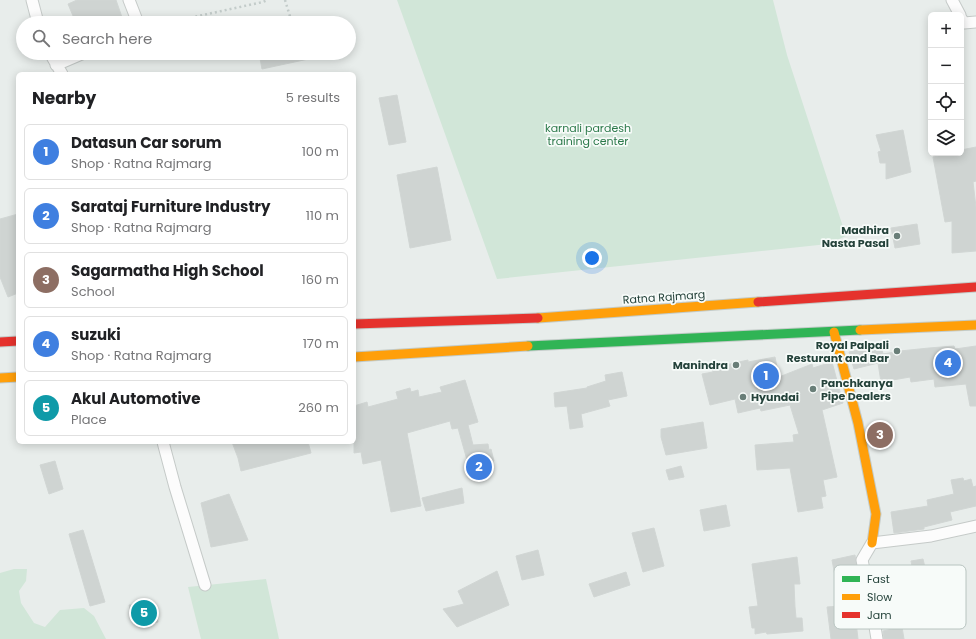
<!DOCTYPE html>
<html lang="en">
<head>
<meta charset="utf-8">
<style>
  :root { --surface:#fff; --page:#f6f6f6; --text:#202124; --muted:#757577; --line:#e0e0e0; --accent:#697e78 }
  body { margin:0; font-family:Poppins,sans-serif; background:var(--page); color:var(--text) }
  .controls { position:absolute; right:12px; top:12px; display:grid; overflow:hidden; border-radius:6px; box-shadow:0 2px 10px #0003 }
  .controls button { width:36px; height:36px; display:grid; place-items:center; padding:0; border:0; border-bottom:1px solid var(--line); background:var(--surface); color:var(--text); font:20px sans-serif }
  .you { position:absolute; left:592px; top:258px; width:14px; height:14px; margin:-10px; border:3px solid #fff; border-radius:50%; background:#1a73e8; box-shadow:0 0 0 6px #1a73e833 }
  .badge { display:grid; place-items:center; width:26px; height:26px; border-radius:50%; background:var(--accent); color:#fff; font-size:13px; font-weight:700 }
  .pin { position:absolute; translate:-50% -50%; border:2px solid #fff; box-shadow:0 1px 4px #0006 }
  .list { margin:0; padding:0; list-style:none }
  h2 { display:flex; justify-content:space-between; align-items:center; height:52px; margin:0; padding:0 16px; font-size:17px }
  h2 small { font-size:13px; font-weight:400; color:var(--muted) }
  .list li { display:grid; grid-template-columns:26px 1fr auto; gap:12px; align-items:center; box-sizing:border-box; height:56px; margin:0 8px 8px; padding:0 8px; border:1px solid var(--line); border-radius:6px }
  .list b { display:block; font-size:15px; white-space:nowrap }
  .list p { margin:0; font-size:13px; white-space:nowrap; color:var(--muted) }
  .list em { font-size:13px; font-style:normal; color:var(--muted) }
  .icon { flex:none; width:22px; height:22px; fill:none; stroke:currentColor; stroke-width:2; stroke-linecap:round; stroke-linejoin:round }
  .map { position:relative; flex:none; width:976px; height:639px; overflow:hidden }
  .search { position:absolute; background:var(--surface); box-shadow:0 2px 10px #0003; left:16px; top:16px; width:340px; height:44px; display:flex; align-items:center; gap:10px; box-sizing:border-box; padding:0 14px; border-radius:22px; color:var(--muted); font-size:15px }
  .panel { position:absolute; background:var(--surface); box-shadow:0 2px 10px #0003; left:16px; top:72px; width:340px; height:372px; border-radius:6px }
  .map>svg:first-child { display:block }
  .green { fill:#d1e6d8 }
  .building { fill:#cfd4d2; stroke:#d1d6d4 }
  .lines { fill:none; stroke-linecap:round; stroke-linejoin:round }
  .street-casing { stroke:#c5cac8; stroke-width:13 }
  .fast-casing { stroke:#c3cbc8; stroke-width:11 }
  .slow-casing { stroke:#c3cbc8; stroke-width:11 }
  .jam-casing { stroke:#c3cbc8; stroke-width:11 }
  .path { stroke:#c3ccca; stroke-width:2.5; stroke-dasharray:2 3; stroke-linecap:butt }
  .street { stroke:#fcfcfc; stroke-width:11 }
  .fast { stroke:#30b455; stroke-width:9 }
  .slow { stroke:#ff9f0a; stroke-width:9 }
  .jam { stroke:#e5322d; stroke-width:9 }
  .poi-dot { fill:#697e78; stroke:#f7fbf9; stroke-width:1.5 }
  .labels { text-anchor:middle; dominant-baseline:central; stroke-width:3.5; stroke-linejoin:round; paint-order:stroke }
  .park-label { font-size:11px; fill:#2d7a4b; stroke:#f7fbf9 }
  .poi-label { font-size:11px; font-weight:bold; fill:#24423a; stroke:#f7fbf9; text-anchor:end }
  .street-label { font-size:11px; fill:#24423a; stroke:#f7fbf9 }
  .key { fill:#f7fbf9; stroke:#b8c4c0; stroke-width:1 }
  .key-label { font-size:11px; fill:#24423a }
</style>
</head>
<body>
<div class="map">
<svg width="976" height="639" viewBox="0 0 976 639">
  <rect width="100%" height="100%" fill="#e8edeb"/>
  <path class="green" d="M 397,0 L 773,0 L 787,55 L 846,236 L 828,244 L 497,279 Z
    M 14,569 L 27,569 L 26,581 L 19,591 L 21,603 L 34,623 L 45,627 L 60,610 L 84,608 L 94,616 L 106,639 L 0,639 L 0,573 Z
    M 266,579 L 279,639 L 201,639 L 188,587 Z"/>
  <path class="building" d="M 77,0 L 116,0 L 124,23 L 76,23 L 68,4 Z
    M 259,53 L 313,53 L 313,58 L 262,69 Z
    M 397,95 L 406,142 L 389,145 L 379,98 Z
    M 903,130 L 911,172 L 886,179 L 886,163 L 880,163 L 878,152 L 881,151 L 876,135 Z
    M 976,147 L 976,181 L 973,182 L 976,207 L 976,251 L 952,253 L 952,221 L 945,222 L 933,157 L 943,155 L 942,153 L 961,153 L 961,150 Z
    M 437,167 L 451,240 L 410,248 L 397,175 Z
    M 18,214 L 18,293 L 8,297 L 0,277 L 0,219 Z
    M 917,224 L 920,244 L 895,248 L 891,228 Z
    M 881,345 L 883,354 L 900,351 L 929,348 L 954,346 L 955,349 L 976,346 L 976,406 L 970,406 L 966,384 L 935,387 L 934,379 L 911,382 L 910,377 L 881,382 L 878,363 L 854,369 L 849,352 Z
    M 775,357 L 779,377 L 812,364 L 813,368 L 832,362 L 843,403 L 822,410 L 837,477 L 823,480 L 826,496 L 821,497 L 823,508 L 798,512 L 790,468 L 757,470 L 755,445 L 794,442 L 793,435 L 799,434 L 790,405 L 761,411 L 760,408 L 738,413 L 735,399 L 710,405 L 702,374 L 713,372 L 712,368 L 748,360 L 748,362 Z
    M 622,372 L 627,396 L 608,400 L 610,406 L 581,414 L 583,427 L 570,429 L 567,406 L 555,407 L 554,393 L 587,388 L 587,387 L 606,381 L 605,375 Z
    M 465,380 L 478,422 L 468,425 L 473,445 L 488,444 L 489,450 L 491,449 L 494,461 L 474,464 L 473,458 L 467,460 L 458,428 L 452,429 L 450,421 L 407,433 L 421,506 L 391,512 L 381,460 L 363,464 L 361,452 L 354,453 L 354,406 L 367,402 L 368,407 L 398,399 L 396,392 L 410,388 L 411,392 L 418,390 L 419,397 L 442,392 L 440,387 Z
    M 703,422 L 707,448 L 666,455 L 661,437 L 661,429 Z
    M 232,442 L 308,442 L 311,453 L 241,471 L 238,458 Z
    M 55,461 L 63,489 L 49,494 L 40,465 Z
    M 681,466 L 684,477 L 669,480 L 666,470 Z
    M 963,478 L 964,481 L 971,479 L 973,487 L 976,486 L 976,506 L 950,512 L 952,520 L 924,527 L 924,529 L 894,533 L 891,512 L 928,506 L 927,500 L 954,494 L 951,480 Z
    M 462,488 L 464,503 L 426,511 L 422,498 Z
    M 229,494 L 248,540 L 211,547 L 201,503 Z
    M 726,505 L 730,526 L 704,531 L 700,510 Z
    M 654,528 L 664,566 L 643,572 L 632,533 Z
    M 83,530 L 105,602 L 90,606 L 69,534 Z
    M 538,550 L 544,575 L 522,580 L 516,556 Z
    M 855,555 L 858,576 L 836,581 L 832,560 Z
    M 797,557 L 800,584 L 794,584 L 795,607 L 796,618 L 802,618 L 803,631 L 767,634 L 766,632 L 755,634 L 755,628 L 752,628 L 749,607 L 758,606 L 752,564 Z
    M 923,559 L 936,615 L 896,625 L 888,595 L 916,587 L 911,561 Z
    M 497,571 L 509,605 L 457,627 L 443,609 L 464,604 L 458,591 Z
    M 626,572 L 630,585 L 594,597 L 589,584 Z
    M 153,604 L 158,622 L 135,625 L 129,605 Z
    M 840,606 L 841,615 L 855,613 L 858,639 L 831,639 L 827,607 Z
    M 902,627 L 904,639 L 884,639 L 883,631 Z"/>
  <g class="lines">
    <g class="street-casing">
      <path id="street" d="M 32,0 L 38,23
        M 129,0 L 138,23
        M 952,0 L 960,15
        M 961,18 L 964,23 L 976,22
        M 50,53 L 62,74
        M 56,65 L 84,53
        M 163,442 L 175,487 L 205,585
        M 877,639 L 871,603 L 862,560 L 872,543 L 931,536 L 976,526"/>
    </g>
    <g class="fast-casing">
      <path id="fast" d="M 528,346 L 860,330"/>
    </g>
    <g class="slow-casing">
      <path id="slow" d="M 538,318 L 758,302
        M 860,330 L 976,325
        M 834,332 L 858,423 L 876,514 L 872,543
        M 354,357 L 528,346
        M 0,378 L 18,377"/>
    </g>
    <g class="jam-casing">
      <path id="jam" d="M 758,302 L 976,287
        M 354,324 L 538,318
        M 0,342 L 18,341"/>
    </g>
    <path class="path" d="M 285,0 L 292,23
      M 166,23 L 263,2 L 267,0"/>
    <use href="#street" class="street"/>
    <use href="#fast" class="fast"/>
    <use href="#slow" class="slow"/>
    <use href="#jam" class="jam"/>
  </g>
  <g class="poi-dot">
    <circle cx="897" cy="236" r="4"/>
    <circle cx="897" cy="351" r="4"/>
    <circle cx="736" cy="365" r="4"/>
    <circle cx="813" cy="389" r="4"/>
    <circle cx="743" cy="397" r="4"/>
  </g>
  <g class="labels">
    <g class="park-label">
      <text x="588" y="128">karnali pardesh<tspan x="588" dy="13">training center</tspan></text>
    </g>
    <g class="poi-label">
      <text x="889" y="230">Madhira<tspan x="889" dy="13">Nasta Pasal</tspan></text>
      <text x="889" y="345">Royal Palpali<tspan x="889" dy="13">Resturant and Bar</tspan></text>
      <text x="728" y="365">Manindra</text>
      <text x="821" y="383" text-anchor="start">Panchkanya<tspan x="821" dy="13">Pipe Dealers</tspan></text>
      <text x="751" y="397" text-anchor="start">Hyundai</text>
    </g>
    <g class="street-label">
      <text transform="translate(664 297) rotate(-4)">Ratna Rajmarg</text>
    </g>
  </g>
  <rect x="834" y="565" width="132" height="64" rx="6" class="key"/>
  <rect x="842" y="576" width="18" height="6" fill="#30b455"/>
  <rect x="842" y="594" width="18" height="6" fill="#ff9f0a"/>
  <rect x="842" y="612" width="18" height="6" fill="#e5322d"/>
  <g class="key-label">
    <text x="867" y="583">Fast</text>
    <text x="867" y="601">Slow</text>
    <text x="867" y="619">Jam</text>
  </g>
</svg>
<div class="controls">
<button>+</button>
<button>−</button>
<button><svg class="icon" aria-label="locate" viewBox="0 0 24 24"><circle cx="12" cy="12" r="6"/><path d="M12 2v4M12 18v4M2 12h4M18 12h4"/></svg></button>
<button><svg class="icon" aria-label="layers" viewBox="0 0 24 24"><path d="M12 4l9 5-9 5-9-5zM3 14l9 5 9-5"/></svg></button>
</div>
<div class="you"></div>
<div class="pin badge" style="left:766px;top:376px;background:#3f7fe0">1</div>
<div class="pin badge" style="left:479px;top:467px;background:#3f7fe0">2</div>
<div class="pin badge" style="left:880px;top:435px;background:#8d6e63">3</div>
<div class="pin badge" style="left:948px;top:363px;background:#3f7fe0">4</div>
<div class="pin badge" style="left:144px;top:613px;background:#0f9aa8">5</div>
<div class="search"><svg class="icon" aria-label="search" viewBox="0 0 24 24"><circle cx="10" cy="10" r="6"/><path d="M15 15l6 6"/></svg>Search here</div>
<section class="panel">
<h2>Nearby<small>5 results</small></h2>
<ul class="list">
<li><span class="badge" style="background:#3f7fe0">1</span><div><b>Datasun Car sorum</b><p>Shop · Ratna Rajmarg</p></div><em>100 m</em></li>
<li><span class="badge" style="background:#3f7fe0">2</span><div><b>Sarataj Furniture Industry</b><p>Shop · Ratna Rajmarg</p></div><em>110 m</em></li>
<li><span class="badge" style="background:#8d6e63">3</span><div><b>Sagarmatha High School</b><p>School</p></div><em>160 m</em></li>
<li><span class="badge" style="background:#3f7fe0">4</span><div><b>suzuki</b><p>Shop · Ratna Rajmarg</p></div><em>170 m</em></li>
<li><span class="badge" style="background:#0f9aa8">5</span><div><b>Akul Automotive</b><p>Place</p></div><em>260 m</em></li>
</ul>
</section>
</div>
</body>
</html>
